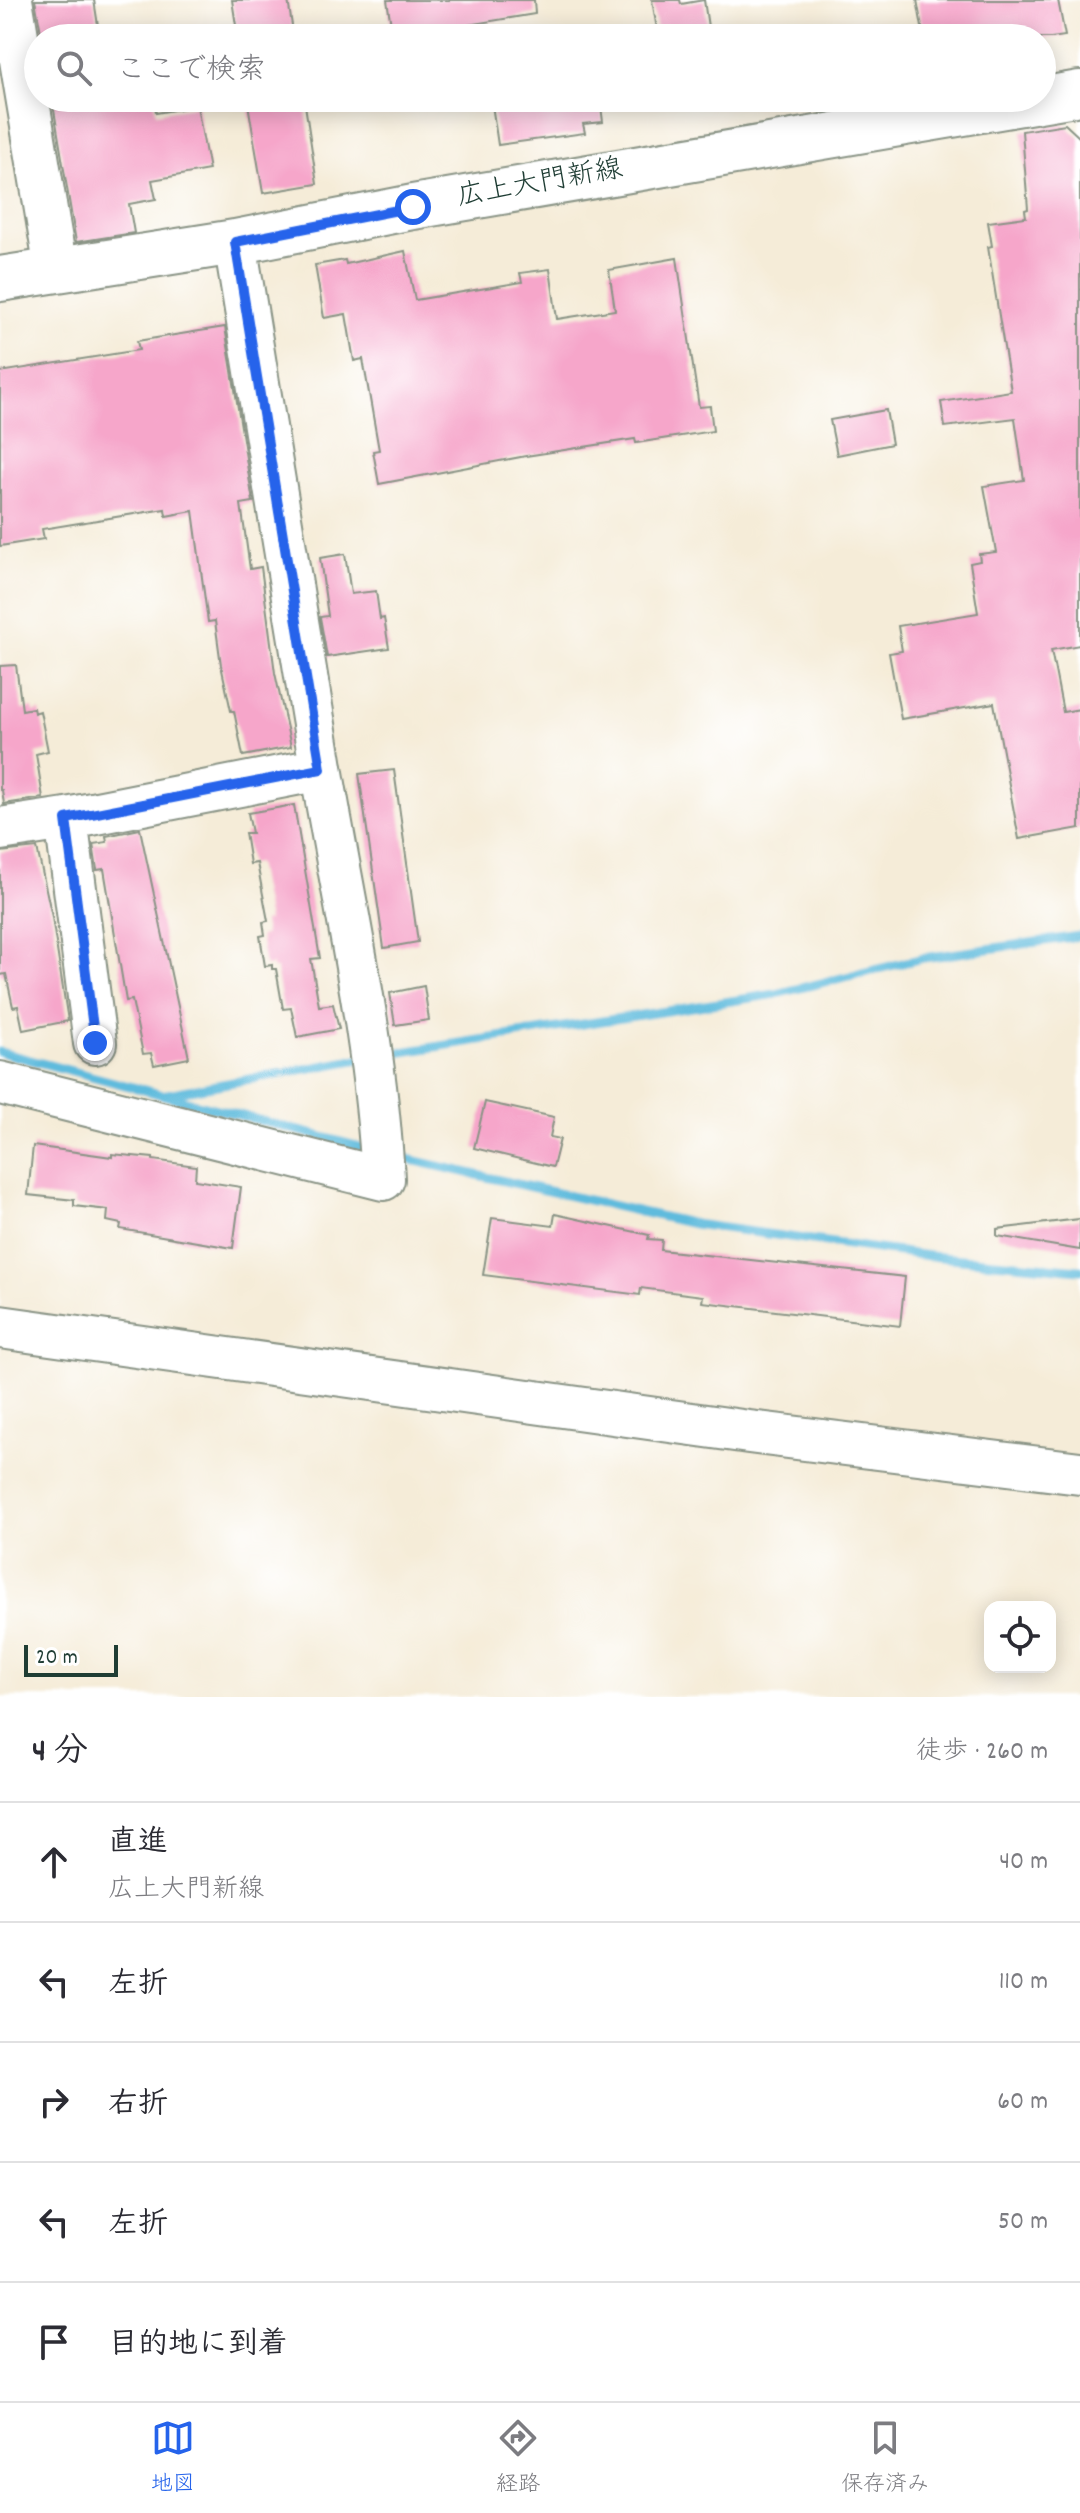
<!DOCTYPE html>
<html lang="ja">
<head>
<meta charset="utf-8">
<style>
  :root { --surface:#fff; --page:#f2f2f3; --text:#2b2b33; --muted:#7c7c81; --line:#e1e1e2; --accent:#2563eb }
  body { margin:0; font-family:Dekko,"Klee One",sans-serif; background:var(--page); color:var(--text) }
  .controls { position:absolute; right:24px; bottom:24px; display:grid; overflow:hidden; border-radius:16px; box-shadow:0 4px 20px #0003 }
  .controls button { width:72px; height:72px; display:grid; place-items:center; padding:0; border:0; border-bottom:2px solid var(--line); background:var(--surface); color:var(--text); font:40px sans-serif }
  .scale { position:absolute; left:24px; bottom:20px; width:94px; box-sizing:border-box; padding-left:8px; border:4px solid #1f3d34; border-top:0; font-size:22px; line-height:28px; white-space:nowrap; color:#1f3d34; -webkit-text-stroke:6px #fff; paint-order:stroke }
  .stop { position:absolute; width:24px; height:24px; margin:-18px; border:6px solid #2563eb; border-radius:50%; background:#fff }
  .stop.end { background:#2563eb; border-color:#fff; box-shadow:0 2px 8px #0008 }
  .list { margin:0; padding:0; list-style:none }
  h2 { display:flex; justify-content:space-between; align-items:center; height:104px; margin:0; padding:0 32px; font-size:34px }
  h2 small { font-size:26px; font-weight:400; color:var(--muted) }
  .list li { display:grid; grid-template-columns:52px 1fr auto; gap:24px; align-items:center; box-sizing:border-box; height:120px; padding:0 32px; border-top:2px solid var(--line) }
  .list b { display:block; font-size:30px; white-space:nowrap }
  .list p { margin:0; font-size:26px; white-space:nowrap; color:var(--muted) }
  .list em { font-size:26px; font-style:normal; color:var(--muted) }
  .icon { flex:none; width:44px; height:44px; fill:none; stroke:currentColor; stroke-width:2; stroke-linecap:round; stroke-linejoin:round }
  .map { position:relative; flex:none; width:1080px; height:1697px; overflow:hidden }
  .search { position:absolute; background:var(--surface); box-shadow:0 4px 20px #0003; left:24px; right:24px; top:24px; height:88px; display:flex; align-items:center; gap:20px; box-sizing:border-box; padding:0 28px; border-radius:44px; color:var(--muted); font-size:30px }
  .sheet { height:704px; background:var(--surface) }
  nav { display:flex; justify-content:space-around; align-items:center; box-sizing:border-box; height:112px; border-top:2px solid var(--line); background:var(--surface); font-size:22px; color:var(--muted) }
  nav a { display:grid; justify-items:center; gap:4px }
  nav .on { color:var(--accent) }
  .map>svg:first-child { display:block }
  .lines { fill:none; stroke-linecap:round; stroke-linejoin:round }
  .stream { stroke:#5fbbdd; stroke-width:9 }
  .building { fill:#f6a6ca }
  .minor-casing { stroke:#8a9486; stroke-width:46 }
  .major-casing { stroke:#8a9486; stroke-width:48 }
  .minor { stroke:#fff; stroke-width:42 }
  .major { stroke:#fff; stroke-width:44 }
  .route { stroke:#2563eb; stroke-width:10 }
  .labels { text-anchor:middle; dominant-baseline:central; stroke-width:6; stroke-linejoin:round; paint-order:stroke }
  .street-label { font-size:28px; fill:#1f3d34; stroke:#fff }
</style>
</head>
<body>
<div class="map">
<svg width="1080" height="1697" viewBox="0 0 1080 1697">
  <rect width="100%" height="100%" fill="#fff"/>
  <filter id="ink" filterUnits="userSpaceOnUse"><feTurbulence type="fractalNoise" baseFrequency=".0125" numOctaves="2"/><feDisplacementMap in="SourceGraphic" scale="16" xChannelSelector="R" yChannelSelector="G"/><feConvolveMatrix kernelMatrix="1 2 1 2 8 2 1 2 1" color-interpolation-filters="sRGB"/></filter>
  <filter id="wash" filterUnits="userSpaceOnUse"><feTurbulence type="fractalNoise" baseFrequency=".006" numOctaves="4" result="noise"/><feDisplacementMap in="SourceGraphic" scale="32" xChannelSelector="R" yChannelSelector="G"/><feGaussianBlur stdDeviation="1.8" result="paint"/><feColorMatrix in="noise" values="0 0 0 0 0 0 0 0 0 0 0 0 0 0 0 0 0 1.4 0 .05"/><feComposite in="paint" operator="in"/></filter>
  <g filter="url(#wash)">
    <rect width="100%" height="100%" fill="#f5ecd8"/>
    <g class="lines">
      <path class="stream" d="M 0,1052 L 368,1149
        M 383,1055 L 776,994 L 923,958 L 1080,936
        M 162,1095 L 360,1059
        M 394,1156 L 694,1224 L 929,1256 L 1080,1270"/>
    </g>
    <g id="blocks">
      <path class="building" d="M 35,0 L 94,0 L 100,38 L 42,38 Z
        M 232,0 L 288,0 L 294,38 L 238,38 Z
        M 387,0 L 534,0 L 535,14 L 443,29 L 444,38 L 393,38 Z
        M 652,0 L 680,0 L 681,4 L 704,0 L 708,27 L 658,35 Z
        M 917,0 L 1058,0 L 1065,36 L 1051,38 L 924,38 Z
        M 52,98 L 154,98 L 156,113 L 197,106 L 209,170 L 152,180 L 156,199 L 129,204 L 134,233 L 76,242 Z
        M 247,98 L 304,98 L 317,184 L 263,193 Z
        M 491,98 L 600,98 L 603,122 L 583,124 L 585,133 L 498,145 Z
        M 1065,124 L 1080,138 L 1080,645 L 1051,650 L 1063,712 L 1080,709 L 1080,828 L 1019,839 L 994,703 L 901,719 L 889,653 L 902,651 L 898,626 L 978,613 L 970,563 L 980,561 L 979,554 L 996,552 L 984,486 L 1024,480 L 1015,418 L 945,427 L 941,402 L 1011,391 L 988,247 L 992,246 L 988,222 L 1026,217 L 1025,210 L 1028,209 L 1022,131 Z
        M 405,251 L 415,300 L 522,282 L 520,273 L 550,269 L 557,319 L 615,310 L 609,270 L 677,258 L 699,407 L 710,406 L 713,431 L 636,443 L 635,439 L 526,456 L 379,484 L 373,451 L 379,450 L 363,359 L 354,361 L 346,314 L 324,318 L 315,265 L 345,260 L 346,264 Z
        M 225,327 L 253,502 L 241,504 L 250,569 L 261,567 L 275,673 L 291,747 L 243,756 L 234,711 L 231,711 L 221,665 L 215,621 L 208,622 L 193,511 L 166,516 L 165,509 L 42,529 L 44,539 L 0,546 L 0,372 L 139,350 L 137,341 Z
        M 886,410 L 892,444 L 837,455 L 830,420 Z
        M 345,554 L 351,594 L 376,591 L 380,619 L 384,618 L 389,648 L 327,657 L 320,617 L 328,616 L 320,558 Z
        M 16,665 L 22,710 L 33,708 L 34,713 L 40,711 L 48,751 L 36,754 L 43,798 L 4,804 L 2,790 L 0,790 L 0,666 Z
        M 394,770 L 418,942 L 384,948 L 359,774 Z
        M 294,805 L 320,958 L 311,959 L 319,1006 L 333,1004 L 339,1029 L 297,1037 L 291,1008 L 283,1009 L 276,969 L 272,969 L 272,965 L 265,966 L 260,936 L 265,935 L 263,922 L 268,921 L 257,863 L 250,864 L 245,833 L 252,833 L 248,813 Z
        M 140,829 L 189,1058 L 154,1065 L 151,1053 L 143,1054 L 132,1000 L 126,1001 L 104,869 L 97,870 L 93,844 L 107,842 L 106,836 Z
        M 37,848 L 52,917 L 68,1021 L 23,1030 L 18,1006 L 13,1007 L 6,974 L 0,975 L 0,852 Z
        M 424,986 L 429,1020 L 395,1025 L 390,993 Z
        M 485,1102 L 554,1117 L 550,1137 L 560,1139 L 553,1167 L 474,1148 Z
        M 33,1146 L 112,1157 L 112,1154 L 153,1158 L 153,1160 L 196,1166 L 195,1180 L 241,1187 L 233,1248 L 120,1229 L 121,1224 L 107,1221 L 108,1210 L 74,1206 L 74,1200 L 28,1195 Z
        M 555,1214 L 649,1235 L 648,1239 L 662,1240 L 661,1250 L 905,1277 L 900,1326 L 702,1302 L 703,1296 L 641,1288 L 640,1295 L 483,1275 L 492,1218 L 553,1226 Z
        M 1080,1219 L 1080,1250 L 997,1236 L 997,1229 Z"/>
    </g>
  </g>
  <g filter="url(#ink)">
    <use href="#blocks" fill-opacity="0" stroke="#8a9486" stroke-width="2"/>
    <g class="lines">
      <g class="minor-casing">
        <path id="minor" d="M 11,0 L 56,270
          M 66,819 L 95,1043
          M 0,829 L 66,819 L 321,769
          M 0,1083 L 383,1179 C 376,1040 344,904 321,767 C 291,592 264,417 235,242
          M 0,1327 L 749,1432 L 1080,1473"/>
      </g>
      <g class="major-casing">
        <path id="major" d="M 0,279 L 235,242 L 413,207 L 1080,93"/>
      </g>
      <use href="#minor" class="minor"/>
      <use href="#major" class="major"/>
    </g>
  </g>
  <g class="lines" filter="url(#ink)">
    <path class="route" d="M 95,1043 L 66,819 L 321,769 L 235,242 L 413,207"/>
  </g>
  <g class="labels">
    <g class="street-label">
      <text transform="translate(540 185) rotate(-10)">広上大門新線</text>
    </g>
  </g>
</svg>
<div class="controls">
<button><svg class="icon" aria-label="locate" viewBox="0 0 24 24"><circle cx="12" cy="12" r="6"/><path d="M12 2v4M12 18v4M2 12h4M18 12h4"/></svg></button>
</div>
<div class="scale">20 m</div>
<div class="stop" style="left:413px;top:207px"></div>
<div class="stop end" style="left:95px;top:1043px"></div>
<div class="search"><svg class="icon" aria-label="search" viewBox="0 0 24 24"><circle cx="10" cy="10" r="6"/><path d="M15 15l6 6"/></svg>ここで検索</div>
</div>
<section class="sheet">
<h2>4 分<small>徒歩 · 260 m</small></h2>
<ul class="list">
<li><svg class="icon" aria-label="ahead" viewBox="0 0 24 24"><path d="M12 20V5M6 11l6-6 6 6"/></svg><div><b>直進</b><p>広上大門新線</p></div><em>40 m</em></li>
<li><svg class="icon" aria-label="left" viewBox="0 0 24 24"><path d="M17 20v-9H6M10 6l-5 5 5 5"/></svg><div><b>左折</b></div><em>110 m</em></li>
<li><svg class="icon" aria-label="right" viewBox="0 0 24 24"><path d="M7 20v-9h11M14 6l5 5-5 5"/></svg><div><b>右折</b></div><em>60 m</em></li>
<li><svg class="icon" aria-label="left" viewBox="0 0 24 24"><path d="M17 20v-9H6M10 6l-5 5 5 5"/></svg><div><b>左折</b></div><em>50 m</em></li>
<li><svg class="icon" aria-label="arrive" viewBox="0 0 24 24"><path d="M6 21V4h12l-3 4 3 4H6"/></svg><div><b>目的地に到着</b></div></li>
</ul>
</section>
<nav>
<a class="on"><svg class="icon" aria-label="map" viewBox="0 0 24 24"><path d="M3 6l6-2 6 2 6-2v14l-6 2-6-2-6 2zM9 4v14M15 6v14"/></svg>地図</a>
<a><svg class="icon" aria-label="directions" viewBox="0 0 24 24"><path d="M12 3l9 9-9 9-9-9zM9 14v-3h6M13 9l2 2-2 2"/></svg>経路</a>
<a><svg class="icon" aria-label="saved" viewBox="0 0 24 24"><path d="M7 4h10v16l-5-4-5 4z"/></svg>保存済み</a>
</nav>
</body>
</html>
